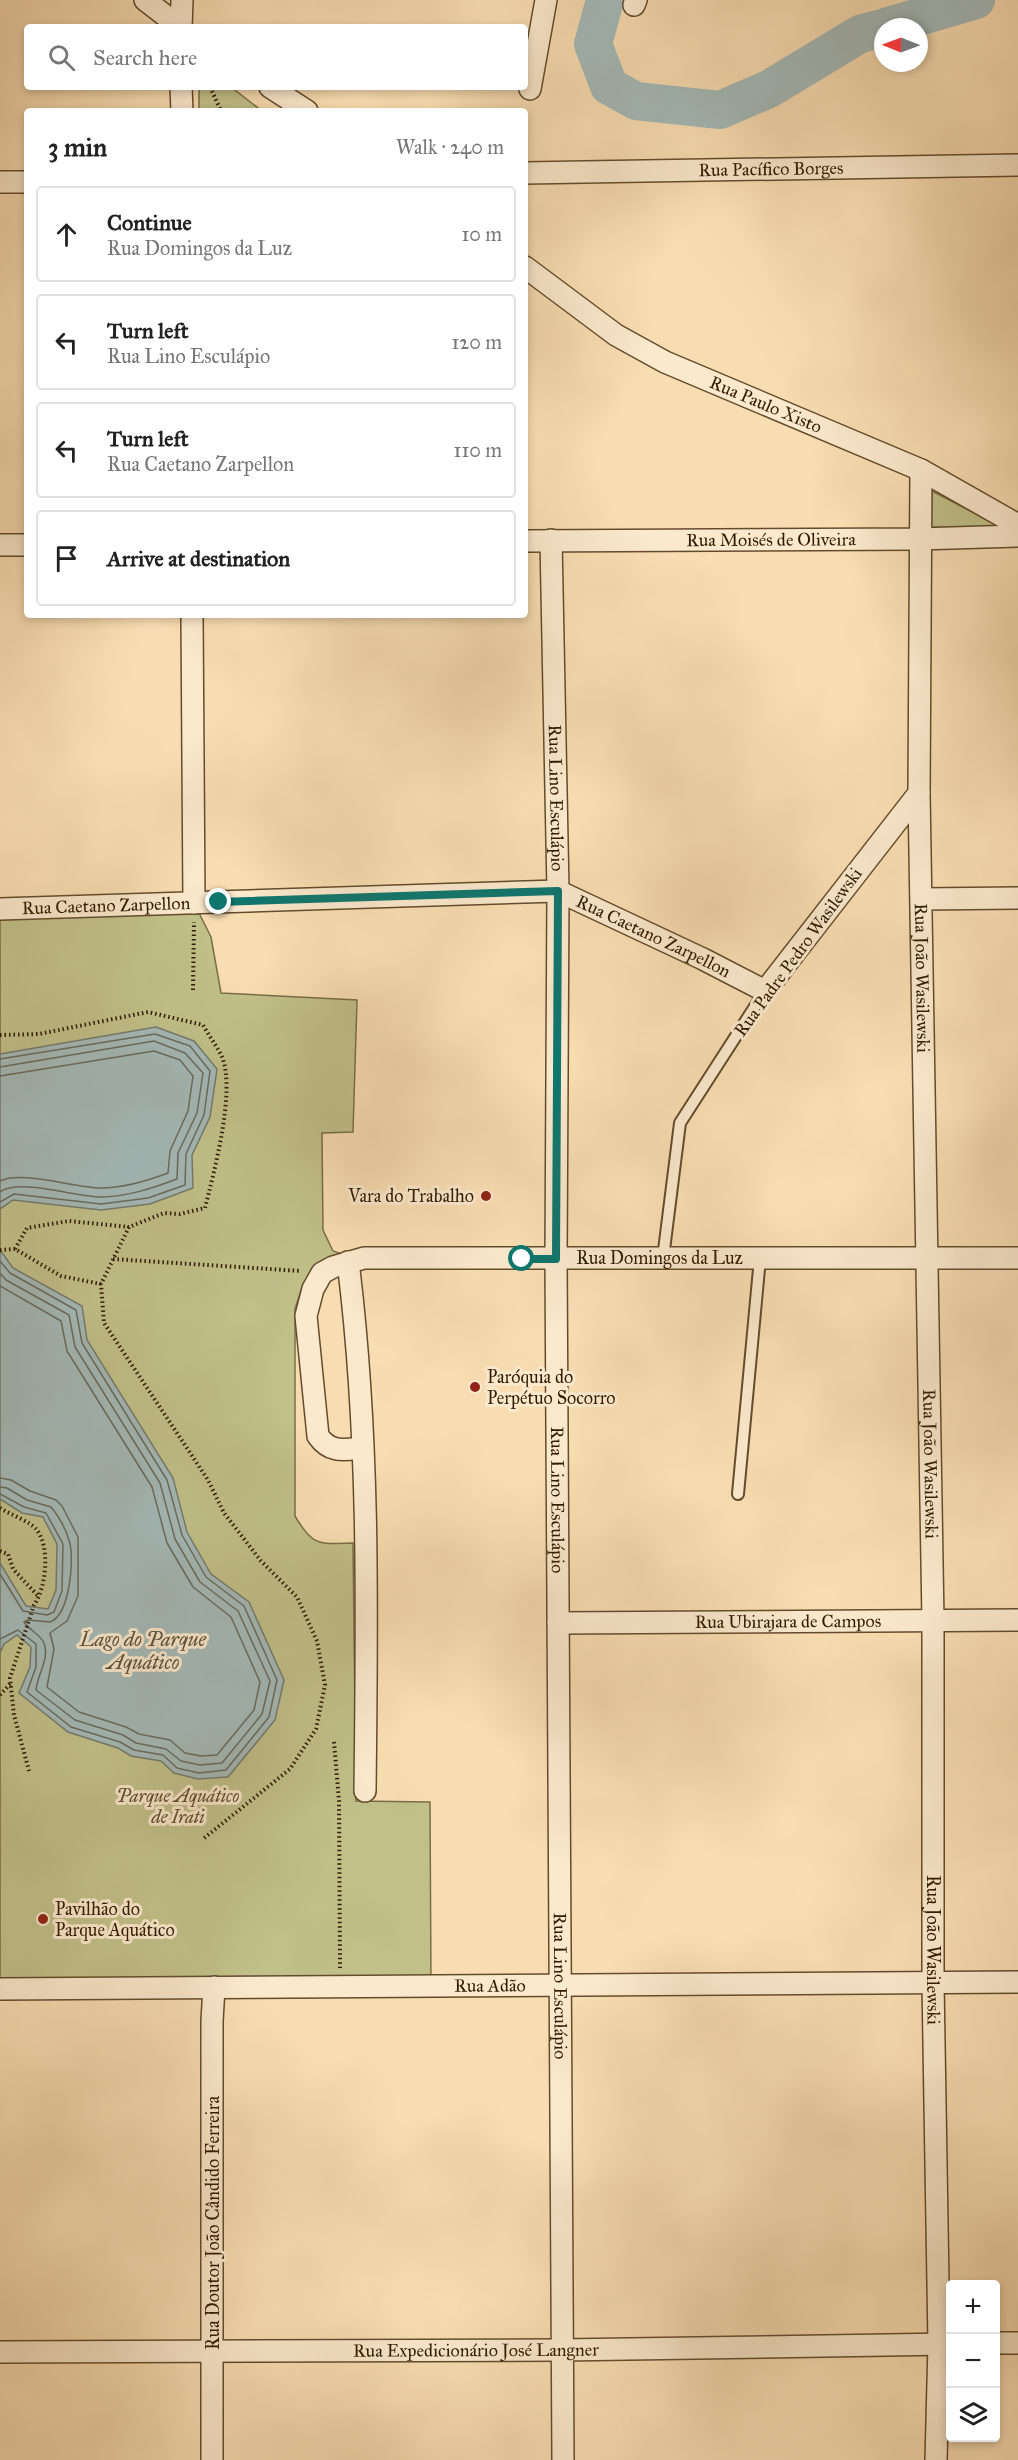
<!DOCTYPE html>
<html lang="en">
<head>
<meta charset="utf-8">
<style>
  :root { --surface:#fff; --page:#f6f6f6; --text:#222; --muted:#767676; --line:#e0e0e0 }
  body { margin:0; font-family:"IM FELL Great Primer",serif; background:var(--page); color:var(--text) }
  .controls { position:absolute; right:18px; bottom:18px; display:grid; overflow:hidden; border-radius:6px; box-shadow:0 3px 9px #0003 }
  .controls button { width:54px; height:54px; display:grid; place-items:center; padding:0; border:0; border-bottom:2px solid var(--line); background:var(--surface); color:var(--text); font:30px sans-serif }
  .compass { position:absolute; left:874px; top:18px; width:54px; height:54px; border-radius:50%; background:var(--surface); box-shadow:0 3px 9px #0003; rotate:271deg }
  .stop { position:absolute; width:18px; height:18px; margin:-14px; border:4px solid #0f766e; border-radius:50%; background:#fff }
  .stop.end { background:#0f766e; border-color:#fff; box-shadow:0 2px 6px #0008 }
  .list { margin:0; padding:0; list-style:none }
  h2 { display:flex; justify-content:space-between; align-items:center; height:78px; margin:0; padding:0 24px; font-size:26px }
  h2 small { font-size:20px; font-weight:400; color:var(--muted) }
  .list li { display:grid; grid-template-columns:39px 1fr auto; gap:18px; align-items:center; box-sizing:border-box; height:96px; margin:0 12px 12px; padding:0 12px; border:2px solid var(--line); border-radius:6px }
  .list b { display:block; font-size:22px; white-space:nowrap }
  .list p { margin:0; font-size:20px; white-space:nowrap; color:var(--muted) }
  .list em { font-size:20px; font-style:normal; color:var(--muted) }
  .icon { flex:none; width:33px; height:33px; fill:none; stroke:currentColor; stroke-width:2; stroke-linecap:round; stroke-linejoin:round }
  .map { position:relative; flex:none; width:1018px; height:2460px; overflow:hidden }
  .search { position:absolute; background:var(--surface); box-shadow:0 3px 9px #0003; left:24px; top:24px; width:504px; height:66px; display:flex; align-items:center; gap:15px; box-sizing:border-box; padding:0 21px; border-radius:6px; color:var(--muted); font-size:22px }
  .panel { position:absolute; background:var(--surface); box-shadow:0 3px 9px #0003; left:24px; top:108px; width:504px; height:510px; border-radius:6px }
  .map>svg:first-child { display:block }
  .green { fill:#c1c089; stroke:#796e44; stroke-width:1.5 }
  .water { fill:#a3b9b8; stroke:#757a6e; stroke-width:1.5 }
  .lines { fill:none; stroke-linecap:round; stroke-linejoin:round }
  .shore { stroke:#6a6a5c; stroke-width:1.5 }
  .river { stroke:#a3b9b8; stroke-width:38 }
  .service-casing { stroke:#634c2c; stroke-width:14 }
  .minor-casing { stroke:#634c2c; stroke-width:24 }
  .path { stroke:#311b00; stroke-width:4; stroke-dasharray:1.5 3; stroke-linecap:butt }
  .service { stroke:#fbe9cd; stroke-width:10 }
  .minor { stroke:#fbe9cd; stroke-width:21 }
  .route { stroke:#0f766e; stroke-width:8 }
  .poi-dot { fill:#8f2418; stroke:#fbe9cd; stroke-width:2 }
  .labels { text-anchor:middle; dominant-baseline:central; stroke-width:6; stroke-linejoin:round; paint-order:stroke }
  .street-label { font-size:18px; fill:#311b00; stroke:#fbe9cd }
  .poi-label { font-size:18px; fill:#311b00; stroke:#fbe9cd; text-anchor:start }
  .park-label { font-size:18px; font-style:italic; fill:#5c4d29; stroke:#fbe9cd }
  .water-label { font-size:20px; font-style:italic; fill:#595240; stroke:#fbe9cd }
</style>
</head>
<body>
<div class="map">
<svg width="1018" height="2460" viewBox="0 0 1018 2460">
  <rect width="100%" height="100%" fill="#f9ddb2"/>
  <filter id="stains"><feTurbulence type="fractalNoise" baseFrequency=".00333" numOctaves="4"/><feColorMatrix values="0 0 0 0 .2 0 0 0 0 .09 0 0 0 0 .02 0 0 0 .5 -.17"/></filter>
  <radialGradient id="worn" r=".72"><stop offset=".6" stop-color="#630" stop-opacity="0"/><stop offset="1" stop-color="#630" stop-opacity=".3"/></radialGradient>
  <path class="green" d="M 199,87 L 231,87 L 262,111 L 199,111 Z
    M 930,490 L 1003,528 L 930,527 Z
    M 194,903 L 211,937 L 221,993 L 357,1000 L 353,1132 L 322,1133 L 323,1230 L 333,1251 L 359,1260 L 333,1266 L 303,1284 L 295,1309 L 295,1516 C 313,1547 319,1544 353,1543 L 356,1801 L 430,1802 L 431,1985 L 0,1987 L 0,920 Z"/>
  <path class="water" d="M 156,1027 L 194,1041 L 217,1069 L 210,1117 L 192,1155 L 193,1188 L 150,1204 L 101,1210 L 13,1200 L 0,1209 L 0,1054 Z
    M 0,1250 L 13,1268 L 82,1306 L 87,1340 L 173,1478 L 187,1532 L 211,1574 L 249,1602 L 284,1680 L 275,1720 L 228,1777 L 198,1779 L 174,1773 L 161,1761 L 131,1756 L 118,1748 L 68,1732 L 19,1693 L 30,1667 L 31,1647 L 17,1635 L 4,1644 L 0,1653 L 0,1563 L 26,1606 L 48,1609 L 56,1590 L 57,1544 L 43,1517 L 22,1513 L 0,1499 Z"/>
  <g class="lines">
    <path class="shore" d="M 0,1059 L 155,1034 L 190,1046 L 210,1071 L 204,1115 L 186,1154 L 185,1185 L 148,1198 L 101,1204 L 14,1194 L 0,1202
      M 0,1067 L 154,1041 L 185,1053 L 203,1073 L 197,1113 L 178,1153 L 177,1179 C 153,1188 127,1197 100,1197 C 75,1197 20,1178 0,1192
      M 0,1076 L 154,1051 L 180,1060 L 193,1076 L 188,1111 L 170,1151 L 168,1173 C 147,1181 123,1188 101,1188 C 75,1188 21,1170 0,1181
      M 0,1261 L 10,1273 L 76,1310 L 82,1343 L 167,1480 L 182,1535 L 206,1577 L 244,1606 L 277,1680 L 269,1717 L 226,1770 L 199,1773 L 177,1768 L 163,1755 L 134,1750 L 120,1742 L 71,1727 L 27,1692 L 36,1667 L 36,1644 L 18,1630 L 0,1639
      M 0,1273 L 6,1280 L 69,1315 L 75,1347 L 160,1483 L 175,1539 L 200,1582 L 238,1611 L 270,1681 L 262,1714 L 222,1763 L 200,1765 L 181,1761 L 166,1749 L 136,1743 L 123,1735 L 75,1720 L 36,1690 C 37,1675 50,1659 44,1643 C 40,1634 29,1630 24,1622 L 28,1620 L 50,1622 C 70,1615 75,1557 69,1540 C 66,1529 58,1515 51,1507 L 27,1500 L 7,1488 L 0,1487
      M 0,1286 L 61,1321 L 67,1351 L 152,1487 L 167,1543 L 193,1587 L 231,1617 L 260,1682 L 254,1710 L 217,1755 L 201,1756 L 185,1753 L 170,1740 L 139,1734 L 126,1727 L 79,1712 L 47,1687 L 54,1649 L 50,1633 L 67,1621 L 78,1596 L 78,1537 L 62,1506 L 56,1500 L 30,1491 L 11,1480 L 0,1478
      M 0,1494 L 24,1507 L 46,1513 L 63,1544 L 62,1591 L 54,1612 L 47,1615 L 23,1611 L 0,1574"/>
    <path class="river" d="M 605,0 L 593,44 L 609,86 L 636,101 L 720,110 L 769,89 L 860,34 L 883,28
      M 885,27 L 976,0"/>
    <g class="service-casing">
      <path id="service" d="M 663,1258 L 680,1123 L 765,991
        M 738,1494 L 760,1258"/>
    </g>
    <g class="minor-casing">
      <g id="minor">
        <path d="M 145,0 L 180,27"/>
        <path d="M 634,5 L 636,0"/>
        <path d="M 181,27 L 182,0"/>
        <path d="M 181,87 L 182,111"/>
        <path d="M 270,87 L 307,111"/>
        <path d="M 530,89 L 546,0"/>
        <path id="s1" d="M 525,173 L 1018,165"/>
        <path d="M 0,182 L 27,182"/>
        <path id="s2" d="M 525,267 L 616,335 L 665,362 L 921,470 L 1018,525"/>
        <path id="s3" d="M 921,470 L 919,793 L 933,1621 L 933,1983 L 939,2344 L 936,2460"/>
        <path id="s4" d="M 551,540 L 558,891 L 556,1259 L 563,2460"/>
        <path id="s5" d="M 525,541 L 919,539 L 1018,536"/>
        <path d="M 0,545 L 27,545"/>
        <path d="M 192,615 L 194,903"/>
        <path d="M 922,899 L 1018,898"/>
        <path id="s6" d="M 0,909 L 558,891 L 703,959 L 765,991 L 919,793"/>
        <path d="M 348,1262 C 370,1437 367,1614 365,1791"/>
        <path id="s7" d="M 362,1448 C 343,1450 330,1453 318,1436 L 306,1316 L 313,1289 L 322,1273 L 333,1267 L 364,1258 L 1018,1258"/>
        <path id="s8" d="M 558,1623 L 1018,1620"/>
        <path id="s9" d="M 0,1989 L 1018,1982"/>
        <path d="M 996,2343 L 1018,2343"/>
        <path id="s10" d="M 0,2352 L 562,2350 L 950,2344"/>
        <path d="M 212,2460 L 212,2021 L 214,1987"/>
      </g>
    </g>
    <path class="path" d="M 210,87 L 221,111
      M 193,990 L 194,922
      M 0,1035 L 39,1034 L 148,1012 L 203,1025 C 209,1036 217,1046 222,1057 C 236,1091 214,1172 205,1208 L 180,1214 L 164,1213 L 129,1227 L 101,1284 L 104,1323 L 208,1480 L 224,1513 L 261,1561 L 297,1597 L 317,1641 L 325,1685 L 316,1729 L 290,1769 L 203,1839
      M 15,1249 L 27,1228 L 69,1221 L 129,1227
      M 0,1250 L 15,1249 L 61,1276 L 101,1284
      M 113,1259 L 301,1271
      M 0,1508 C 9,1514 31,1522 36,1529 C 51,1547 46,1588 34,1605 L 10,1678 L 14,1715 L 29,1771
      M 0,1551 L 8,1554 L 13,1569 L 39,1597
      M 0,1695 L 10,1684
      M 334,1742 L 339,1801 L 340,1968"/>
    <use href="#service" class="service"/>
    <use href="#minor" class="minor"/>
  </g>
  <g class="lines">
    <path class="route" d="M 219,902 L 558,891 L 556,1259 L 522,1259"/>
  </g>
  <g class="poi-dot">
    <circle cx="486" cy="1196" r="6"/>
    <circle cx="475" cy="1387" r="6"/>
    <circle cx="43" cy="1919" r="6"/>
  </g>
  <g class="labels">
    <g class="street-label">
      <text stroke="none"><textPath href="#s1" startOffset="246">Rua Pacífico Borges</textPath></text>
      <text stroke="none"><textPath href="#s2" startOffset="279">Rua Paulo Xisto</textPath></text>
      <text stroke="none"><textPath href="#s5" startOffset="246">Rua Moisés de Oliveira</textPath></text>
      <text stroke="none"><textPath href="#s4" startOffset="258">Rua Lino Esculápio</textPath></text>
      <text stroke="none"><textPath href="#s6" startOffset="106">Rua Caetano Zarpellon</textPath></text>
      <text stroke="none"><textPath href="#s6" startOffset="664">Rua Caetano Zarpellon</textPath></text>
      <text transform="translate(798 952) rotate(-54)">Rua Padre Pedro Wasilewski</text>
      <text stroke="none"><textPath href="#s3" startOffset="508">Rua João Wasilewski</textPath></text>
      <text stroke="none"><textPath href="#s7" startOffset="556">Rua Domingos da Luz</textPath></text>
      <text stroke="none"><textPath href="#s3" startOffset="994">Rua João Wasilewski</textPath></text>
      <text stroke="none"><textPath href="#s4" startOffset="960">Rua Lino Esculápio</textPath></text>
      <text stroke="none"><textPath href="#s8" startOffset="230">Rua Ubirajara de Campos</textPath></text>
      <text stroke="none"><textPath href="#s3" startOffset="1480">Rua João Wasilewski</textPath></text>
      <text stroke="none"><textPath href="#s9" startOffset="490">Rua Adão</textPath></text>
      <text stroke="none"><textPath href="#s4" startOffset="1446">Rua Lino Esculápio</textPath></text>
      <text transform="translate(213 2223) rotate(-90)">Rua Doutor João Cândido Ferreira</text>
      <text stroke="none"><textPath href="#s10" startOffset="476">Rua Expedicionário José Langner</textPath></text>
    </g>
    <g class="poi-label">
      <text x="474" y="1196" text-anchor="end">Vara do Trabalho</text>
      <text x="487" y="1377">Paróquia do<tspan x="487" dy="21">Perpétuo Socorro</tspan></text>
      <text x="55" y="1909">Pavilhão do<tspan x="55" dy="21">Parque Aquático</tspan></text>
    </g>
    <g class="park-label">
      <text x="178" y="1796">Parque Aquático<tspan x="178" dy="21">de Irati</tspan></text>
    </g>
    <g class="water-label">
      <text x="143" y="1639">Lago do Parque<tspan x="143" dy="23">Aquático</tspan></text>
    </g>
  </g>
  <rect width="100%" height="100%" filter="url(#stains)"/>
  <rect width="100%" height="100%" fill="url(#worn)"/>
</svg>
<div class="controls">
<button>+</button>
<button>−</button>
<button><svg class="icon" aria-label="layers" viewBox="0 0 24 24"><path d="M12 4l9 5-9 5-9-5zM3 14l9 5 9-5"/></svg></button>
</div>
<svg class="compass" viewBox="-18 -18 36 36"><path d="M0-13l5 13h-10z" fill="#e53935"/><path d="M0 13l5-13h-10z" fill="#767676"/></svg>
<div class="stop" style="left:522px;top:1259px"></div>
<div class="stop end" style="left:219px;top:902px"></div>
<div class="search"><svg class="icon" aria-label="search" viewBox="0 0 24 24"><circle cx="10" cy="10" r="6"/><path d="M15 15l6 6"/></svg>Search here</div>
<section class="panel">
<h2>3 min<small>Walk · 240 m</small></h2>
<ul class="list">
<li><svg class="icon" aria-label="ahead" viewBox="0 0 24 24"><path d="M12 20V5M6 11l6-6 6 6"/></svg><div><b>Continue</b><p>Rua Domingos da Luz</p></div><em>10 m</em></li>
<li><svg class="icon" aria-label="left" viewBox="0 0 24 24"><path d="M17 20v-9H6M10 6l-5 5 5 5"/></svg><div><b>Turn left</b><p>Rua Lino Esculápio</p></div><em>120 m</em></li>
<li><svg class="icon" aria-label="left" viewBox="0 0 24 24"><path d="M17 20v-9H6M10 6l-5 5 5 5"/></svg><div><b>Turn left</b><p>Rua Caetano Zarpellon</p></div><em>110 m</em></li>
<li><svg class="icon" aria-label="arrive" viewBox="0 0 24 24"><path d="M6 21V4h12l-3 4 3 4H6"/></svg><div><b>Arrive at destination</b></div></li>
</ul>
</section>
</div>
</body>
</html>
